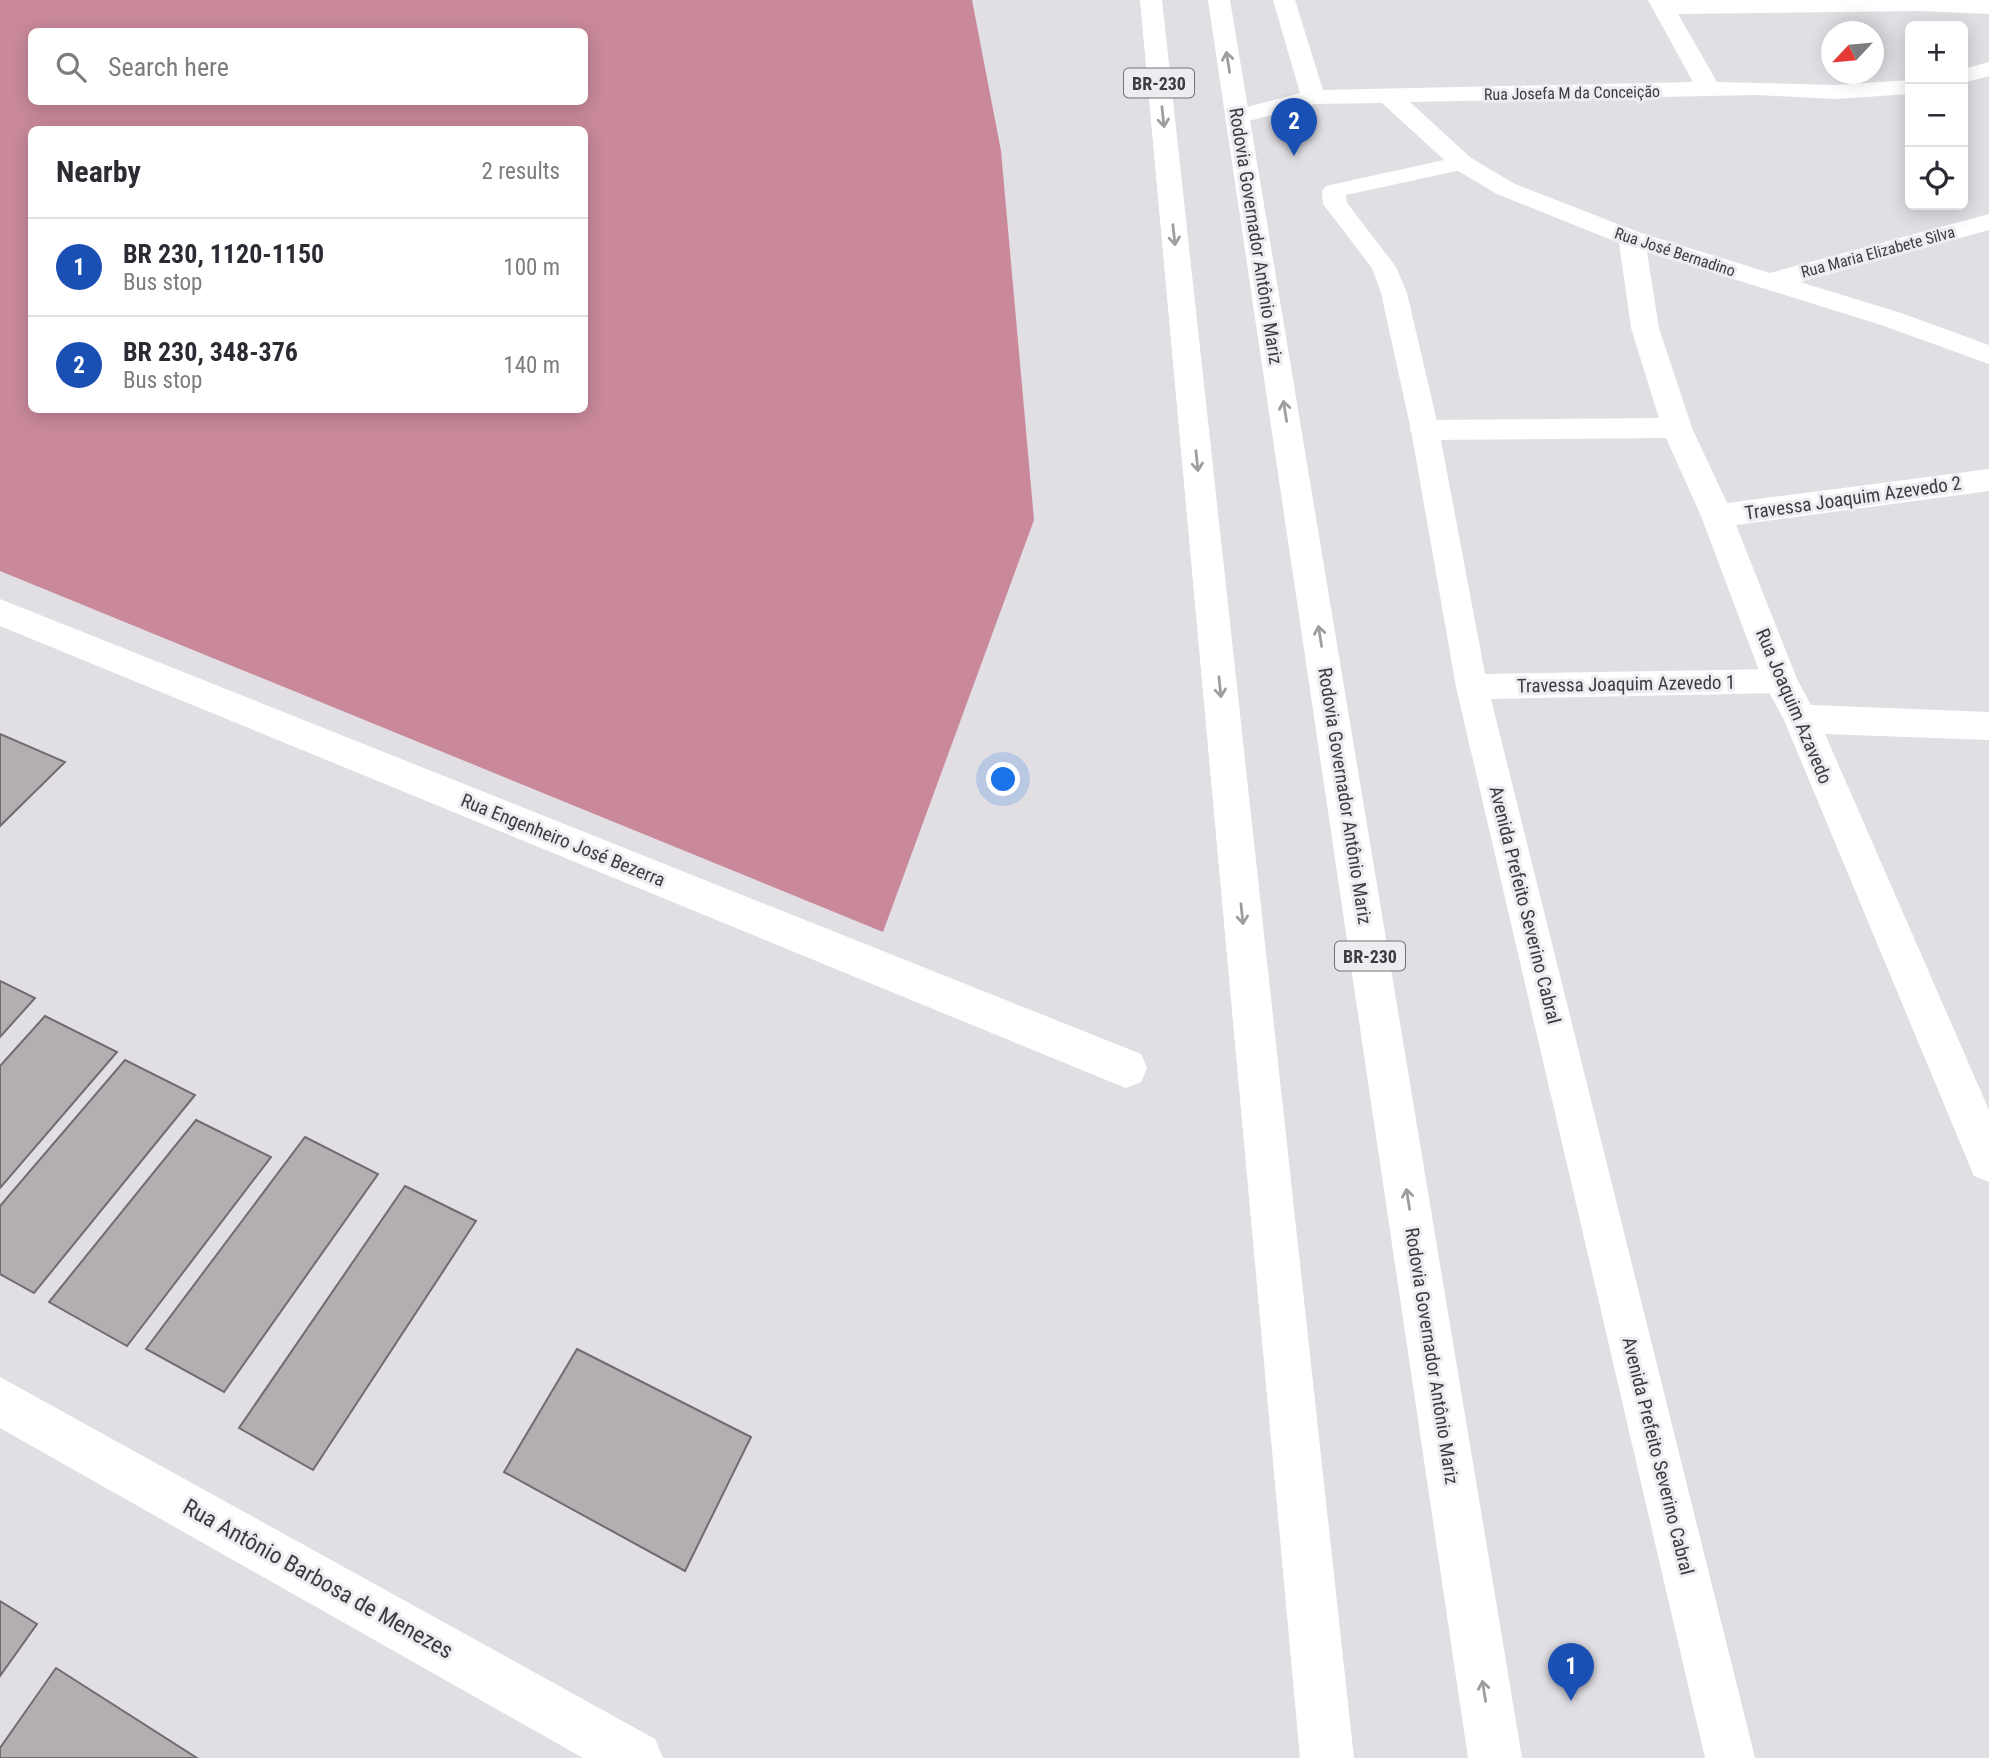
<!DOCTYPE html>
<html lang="en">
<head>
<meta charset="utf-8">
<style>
  :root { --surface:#fff; --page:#f2f2f3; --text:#2b2b33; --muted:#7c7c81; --line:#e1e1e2; --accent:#8c7519 }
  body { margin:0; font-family:"Roboto Condensed",sans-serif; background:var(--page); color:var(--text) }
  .controls { position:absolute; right:21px; top:21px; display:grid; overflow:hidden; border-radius:10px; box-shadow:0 4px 18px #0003 }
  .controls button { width:63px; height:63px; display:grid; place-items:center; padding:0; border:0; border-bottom:2px solid var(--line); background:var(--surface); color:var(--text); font:35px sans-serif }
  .compass { position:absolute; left:1821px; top:21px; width:63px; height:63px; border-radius:50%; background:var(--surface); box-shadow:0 4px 18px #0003; rotate:244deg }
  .you { position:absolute; left:1004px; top:780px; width:24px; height:24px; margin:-18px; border:5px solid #fff; border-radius:50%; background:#1a73e8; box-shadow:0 0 0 10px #1a73e833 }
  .badge { display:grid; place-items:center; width:46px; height:46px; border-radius:50%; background:var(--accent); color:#fff; font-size:23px; font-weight:700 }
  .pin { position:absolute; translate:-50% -58px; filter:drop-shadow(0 2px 4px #0008) }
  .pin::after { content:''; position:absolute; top:37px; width:24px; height:21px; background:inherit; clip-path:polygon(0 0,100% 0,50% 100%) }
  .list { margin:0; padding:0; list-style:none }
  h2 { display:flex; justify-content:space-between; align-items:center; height:91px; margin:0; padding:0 28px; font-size:30px }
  h2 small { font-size:23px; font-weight:400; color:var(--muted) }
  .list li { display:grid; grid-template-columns:46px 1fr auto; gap:21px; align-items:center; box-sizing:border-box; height:98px; padding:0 28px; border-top:2px solid var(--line) }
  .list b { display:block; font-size:26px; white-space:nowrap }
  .list p { margin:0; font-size:23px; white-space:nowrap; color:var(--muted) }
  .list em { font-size:23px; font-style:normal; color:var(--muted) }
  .icon { flex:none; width:38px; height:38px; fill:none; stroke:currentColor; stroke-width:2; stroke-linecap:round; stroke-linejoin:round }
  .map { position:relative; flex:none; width:1989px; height:1758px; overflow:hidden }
  .search { position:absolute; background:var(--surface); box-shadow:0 4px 18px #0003; left:28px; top:28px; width:560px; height:77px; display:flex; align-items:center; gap:18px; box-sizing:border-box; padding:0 24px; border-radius:10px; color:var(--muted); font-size:26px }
  .panel { position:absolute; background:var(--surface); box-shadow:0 4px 18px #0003; left:28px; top:126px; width:560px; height:287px; border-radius:10px }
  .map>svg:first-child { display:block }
  .forest { fill:#c9899a; fill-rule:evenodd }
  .building { fill:#b2aeb1; stroke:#706c6f; stroke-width:2 }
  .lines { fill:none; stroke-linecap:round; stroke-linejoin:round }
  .service { fill:#fff; fill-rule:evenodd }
  .minor { fill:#fff; fill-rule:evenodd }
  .trunk { fill:#fff; fill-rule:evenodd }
  .oneway { stroke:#9e9e9e }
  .labels { text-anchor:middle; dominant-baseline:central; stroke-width:6; stroke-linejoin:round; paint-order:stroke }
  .far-street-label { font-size:16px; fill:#3d3c3e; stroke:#eeecf1 }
  .shield { fill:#eeecf1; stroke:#727174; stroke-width:2 }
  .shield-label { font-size:18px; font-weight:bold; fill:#3d3c3e }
  .street-label { font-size:19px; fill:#3d3c3e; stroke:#eeecf1 }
  .near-street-label { font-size:23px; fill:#3d3c3e; stroke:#eeecf1 }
</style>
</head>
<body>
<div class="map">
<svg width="1989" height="1758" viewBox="0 0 1989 1758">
  <rect width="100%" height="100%" fill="#e1dfe4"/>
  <path class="forest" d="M 0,0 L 972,0 L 1001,151 L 1034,520 L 883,932 L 0,571 ZM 32,32 L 584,32 L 584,102 L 32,102 ZM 32,130 L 584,130 L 584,410 L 32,410 Z"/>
  <path class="building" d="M 0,734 L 65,762 L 0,826 Z
    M 0,981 L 35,998 L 0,1037 Z
    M 45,1016 L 117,1052 L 0,1188 L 0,1066 Z
    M 125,1060 L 195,1095 L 34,1293 L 0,1274 L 0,1206 Z
    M 196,1120 L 271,1157 L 127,1346 L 49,1302 Z
    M 305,1137 L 378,1174 L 224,1392 L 146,1349 Z
    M 405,1186 L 476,1221 L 313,1470 L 239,1428 Z
    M 577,1349 L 751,1437 L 685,1571 L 504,1472 Z
    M 0,1601 L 37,1624 L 0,1676 Z
    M 56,1668 L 197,1758 L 0,1758 L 0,1748 Z"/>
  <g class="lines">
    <path class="service" d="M 1462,156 L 1470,158 L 1473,163 L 1470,168 L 1346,195 L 1347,203 L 1396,267 L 1407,293 L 1439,430 L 1485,674 L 1780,669 L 1791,672 L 1796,681 L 1791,690 L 1780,693 L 1491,699 L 1755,1758 L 1705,1758 L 1456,687 L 1411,430 L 1381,293 L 1372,268 L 1323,204 L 1322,191 L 1326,186 Z"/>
    <path class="minor" d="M 1273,0 L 1295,0 L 1323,90 L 1693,82 L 1648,0 L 1989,0 L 1989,14 L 1919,11 L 1678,14 L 1717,82 L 1835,85 L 1910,80 L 1910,94 L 1835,99 L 1757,95 L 1410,102 L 1471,158 L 1515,184 L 1641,233 L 1770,273 L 1989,214 L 1989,230 L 1800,282 L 1901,313 L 1989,345 L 1989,364 L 1881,325 L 1647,252 L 1659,328 L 1692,428 L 1727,503 L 1989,469 L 1989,491 L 1736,525 L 1797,679 L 1811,705 L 1989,712 L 1989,740 L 1825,734 L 1989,1110 L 1989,1182 L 1974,1176 L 1784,720 L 1763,681 L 1701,516 L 1666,438 L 1425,440 L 1414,437 L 1410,430 L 1414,423 L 1425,420 L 1659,418 L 1631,328 L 1619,243 L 1497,194 L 1453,168 L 1382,103 L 1314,104 L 1237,124 L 1228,122 L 1225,117 L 1228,112 L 1300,93 Z
      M 1989,62 L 1989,76 L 1963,83 L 1963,69 Z
      M 0,599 L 1141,1054 L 1147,1068 L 1141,1082 L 1126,1088 L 1111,1082 L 0,626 Z
      M 0,1377 L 655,1739 L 663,1758 L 583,1758 L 0,1428 Z"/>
    <path class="trunk" d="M 1140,0 L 1162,0 L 1354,1758 L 1300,1758 Z
      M 1208,0 L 1230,0 L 1522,1758 L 1468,1758 Z"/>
  </g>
  <defs><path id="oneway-shaft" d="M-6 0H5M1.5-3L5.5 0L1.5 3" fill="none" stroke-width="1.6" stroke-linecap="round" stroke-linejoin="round" transform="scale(1.75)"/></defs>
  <g class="oneway">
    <use href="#oneway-shaft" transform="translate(1228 62) rotate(-99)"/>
    <use href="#oneway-shaft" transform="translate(1163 117) rotate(84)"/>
    <use href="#oneway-shaft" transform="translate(1174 235) rotate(84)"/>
    <use href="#oneway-shaft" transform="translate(1285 411) rotate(-99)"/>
    <use href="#oneway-shaft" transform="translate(1197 461) rotate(84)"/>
    <use href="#oneway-shaft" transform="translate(1320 636) rotate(-99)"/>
    <use href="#oneway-shaft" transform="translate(1220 687) rotate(84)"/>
    <use href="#oneway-shaft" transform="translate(1242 914) rotate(84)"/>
    <use href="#oneway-shaft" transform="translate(1408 1199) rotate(-99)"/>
    <use href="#oneway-shaft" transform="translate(1484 1691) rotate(-99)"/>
  </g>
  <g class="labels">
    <g class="far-street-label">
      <text transform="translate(1572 93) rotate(-1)">Rua Josefa M da Conceição</text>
      <text transform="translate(1675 252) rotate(18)">Rua José Bernadino</text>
      <text transform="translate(1878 252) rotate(-15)">Rua Maria Elizabete Silva</text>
    </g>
    <g class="shield">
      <rect x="1124" y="68.5" width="70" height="29" rx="5"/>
      <rect x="1335" y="941.5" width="70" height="29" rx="5"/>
    </g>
    <g class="shield-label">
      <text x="1159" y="83">BR-230</text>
      <text x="1370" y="956">BR-230</text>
    </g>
    <g class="street-label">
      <text transform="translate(1256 236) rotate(81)">Rodovia Governador Antônio Mariz</text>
      <text transform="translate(1853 498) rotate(-8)">Travessa Joaquim Azevedo 2</text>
      <text transform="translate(1626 684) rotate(-1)">Travessa Joaquim Azevedo 1</text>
      <text transform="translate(1794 706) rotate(67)">Rua Joaquim Azavedo</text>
      <text transform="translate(1345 796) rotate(81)">Rodovia Governador Antônio Mariz</text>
      <text transform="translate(563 840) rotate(22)">Rua Engenheiro José Bezerra</text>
      <text transform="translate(1525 905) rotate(76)">Avenida Prefeito Severino Cabral</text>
      <text transform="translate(1432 1356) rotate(81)">Rodovia Governador Antônio Mariz</text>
      <text transform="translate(1658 1456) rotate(76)">Avenida Prefeito Severino Cabral</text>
    </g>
    <g class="near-street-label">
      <text transform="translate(318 1579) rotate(29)">Rua Antônio Barbosa de Menezes</text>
    </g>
  </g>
</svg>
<div class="controls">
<button>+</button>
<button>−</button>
<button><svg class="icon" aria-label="locate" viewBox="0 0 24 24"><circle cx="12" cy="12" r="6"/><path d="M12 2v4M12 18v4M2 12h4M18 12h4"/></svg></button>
</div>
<svg class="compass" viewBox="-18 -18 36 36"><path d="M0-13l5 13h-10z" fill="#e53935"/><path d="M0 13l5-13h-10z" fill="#7c7c81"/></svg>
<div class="you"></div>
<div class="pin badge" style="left:1571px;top:1701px;background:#1a4fb4">1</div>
<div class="pin badge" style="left:1294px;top:156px;background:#1a4fb4">2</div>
<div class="search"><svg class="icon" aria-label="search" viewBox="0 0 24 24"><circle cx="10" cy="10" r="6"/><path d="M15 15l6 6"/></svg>Search here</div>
<section class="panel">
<h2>Nearby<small>2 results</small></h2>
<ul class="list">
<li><span class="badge" style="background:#1a4fb4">1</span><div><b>BR 230, 1120-1150</b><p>Bus stop</p></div><em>100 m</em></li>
<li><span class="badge" style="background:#1a4fb4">2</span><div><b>BR 230, 348-376</b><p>Bus stop</p></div><em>140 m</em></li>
</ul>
</section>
</div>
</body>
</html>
